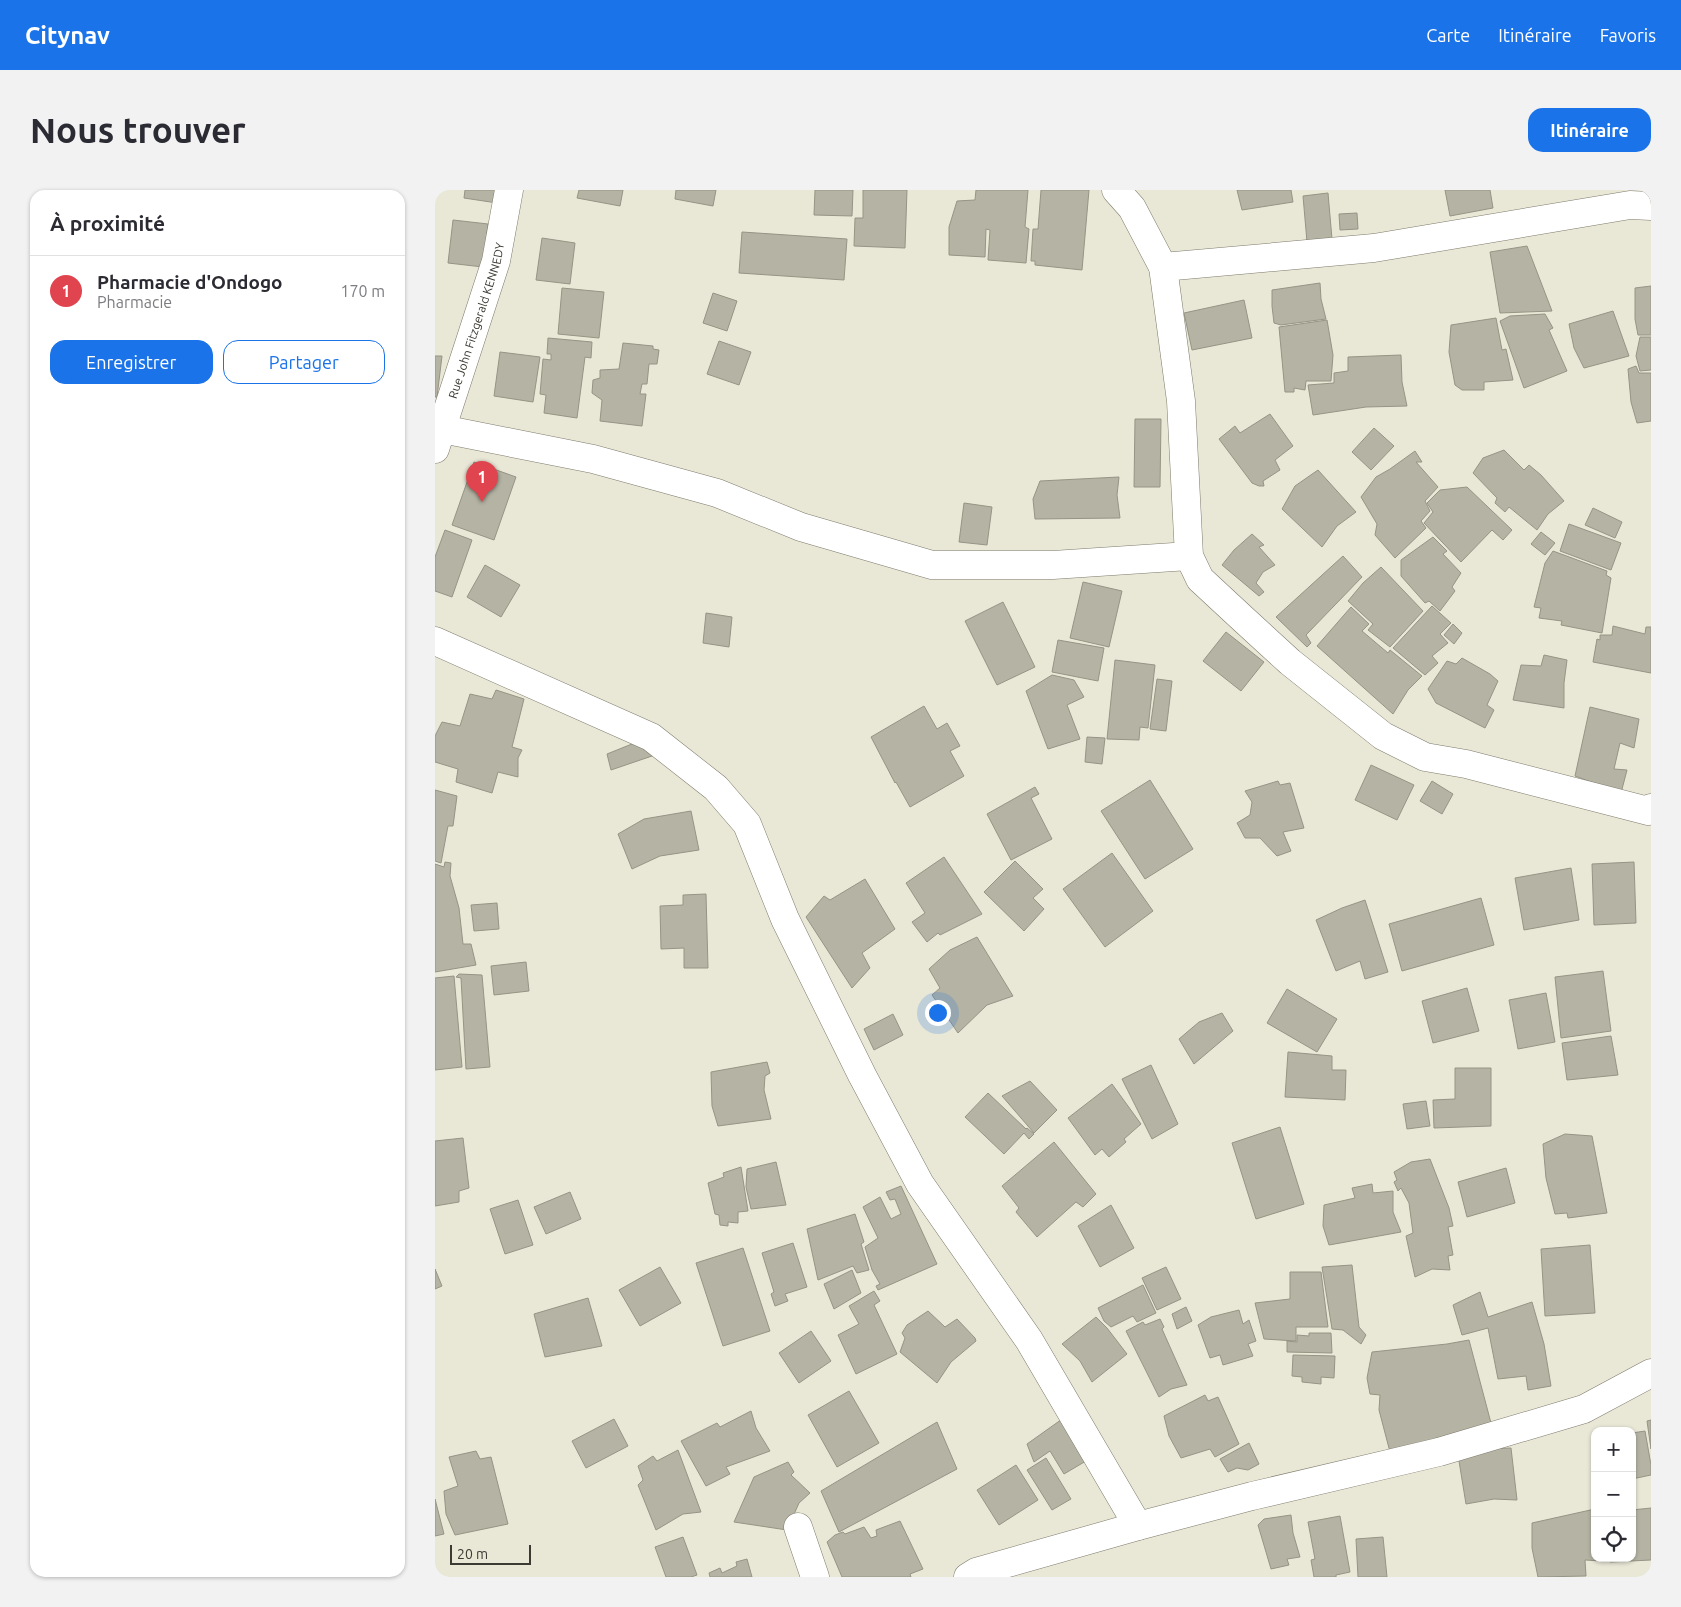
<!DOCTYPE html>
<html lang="fr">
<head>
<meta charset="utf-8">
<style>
  :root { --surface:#fff; --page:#f2f2f3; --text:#2b2b33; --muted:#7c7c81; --line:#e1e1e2; --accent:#1a73e8 }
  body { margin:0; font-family:Ubuntu,sans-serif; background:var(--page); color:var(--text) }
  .controls { position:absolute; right:15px; bottom:15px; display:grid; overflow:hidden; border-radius:10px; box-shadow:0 1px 4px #0004 }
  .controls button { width:45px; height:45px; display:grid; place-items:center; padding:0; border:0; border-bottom:1px solid var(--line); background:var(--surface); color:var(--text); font:25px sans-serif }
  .scale { position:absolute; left:15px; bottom:12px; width:81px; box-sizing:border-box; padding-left:5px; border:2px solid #3b3a33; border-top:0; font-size:14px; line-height:18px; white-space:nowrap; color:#3b3a33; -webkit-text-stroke:4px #e9e7d6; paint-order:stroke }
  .you { position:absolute; left:502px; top:822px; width:18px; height:18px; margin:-12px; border:4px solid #fff; border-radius:50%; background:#1a73e8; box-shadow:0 0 0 8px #1a73e833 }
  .badge { display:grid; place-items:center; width:32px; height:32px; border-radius:50%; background:var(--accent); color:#fff; font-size:16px; font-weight:700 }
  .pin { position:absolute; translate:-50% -41px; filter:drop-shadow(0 1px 2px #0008) }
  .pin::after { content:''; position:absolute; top:26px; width:18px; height:15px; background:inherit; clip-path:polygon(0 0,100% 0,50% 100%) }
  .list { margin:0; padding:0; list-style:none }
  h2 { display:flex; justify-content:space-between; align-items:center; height:65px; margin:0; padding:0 20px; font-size:21px }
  h2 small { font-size:16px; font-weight:400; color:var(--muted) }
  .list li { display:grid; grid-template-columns:32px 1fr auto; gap:15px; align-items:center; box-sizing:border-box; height:70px; padding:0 20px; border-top:1px solid var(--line) }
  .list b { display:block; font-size:19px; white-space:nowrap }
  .list p { margin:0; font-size:16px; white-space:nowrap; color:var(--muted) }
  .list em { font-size:16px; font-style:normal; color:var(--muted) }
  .actions { display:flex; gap:10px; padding:15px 20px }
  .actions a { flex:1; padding:11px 0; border:1px solid var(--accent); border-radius:15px; text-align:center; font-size:18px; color:var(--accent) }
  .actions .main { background:var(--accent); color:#fff }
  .icon { flex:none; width:28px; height:28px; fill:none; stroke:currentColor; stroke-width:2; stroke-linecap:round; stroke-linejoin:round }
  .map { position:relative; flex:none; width:1216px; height:1387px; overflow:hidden; border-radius:15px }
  header { display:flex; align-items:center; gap:30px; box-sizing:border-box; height:70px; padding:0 25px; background:var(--accent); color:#fff }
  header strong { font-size:24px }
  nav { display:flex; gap:28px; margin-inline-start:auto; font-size:18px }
  .intro { display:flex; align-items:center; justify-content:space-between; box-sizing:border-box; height:120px; padding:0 30px }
  h1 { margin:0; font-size:35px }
  .button { padding:12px 22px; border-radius:15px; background:var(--accent); color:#fff; font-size:18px; font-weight:700 }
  main { display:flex; gap:30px; padding:0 30px }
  aside { flex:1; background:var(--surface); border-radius:15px; box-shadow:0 1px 4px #0004 }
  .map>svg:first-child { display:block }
  .building { fill:#b5b3a3; stroke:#969485 }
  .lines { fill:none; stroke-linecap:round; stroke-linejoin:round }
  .minor-casing { stroke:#7e7b6c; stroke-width:29 }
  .minor { stroke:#fff; stroke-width:28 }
  .labels { text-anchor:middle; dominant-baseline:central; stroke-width:5; stroke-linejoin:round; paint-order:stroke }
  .street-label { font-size:12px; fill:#3b3a33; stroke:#e9e7d6 }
</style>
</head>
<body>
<header>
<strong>Citynav</strong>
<nav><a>Carte</a><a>Itinéraire</a><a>Favoris</a></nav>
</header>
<div class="intro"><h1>Nous trouver</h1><a class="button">Itinéraire</a></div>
<main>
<aside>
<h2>À proximité<small></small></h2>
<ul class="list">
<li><span class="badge" style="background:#e0444e">1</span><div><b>Pharmacie d'Ondogo</b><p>Pharmacie</p></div><em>170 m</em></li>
</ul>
<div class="actions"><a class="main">Enregistrer</a><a>Partager</a></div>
</aside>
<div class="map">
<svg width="1216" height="1387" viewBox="0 0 1216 1387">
  <rect width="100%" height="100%" fill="#e9e7d6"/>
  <path class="building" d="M 30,0 L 64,0 L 62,13 L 29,8 Z
    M 144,0 L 188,0 L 185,16 L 142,8 Z
    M 241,0 L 281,0 L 278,16 L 240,9 Z
    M 380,0 L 418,0 L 417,26 L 379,25 Z
    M 428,0 L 472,0 L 470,58 L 419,56 L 420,28 L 428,28 Z
    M 541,0 L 593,0 L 590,37 L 594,39 L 591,73 L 553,70 L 555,40 L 551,39 L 550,67 L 514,65 L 514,37 L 522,11 L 540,10 Z
    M 606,0 L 654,0 L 647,80 L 600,75 L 600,71 L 596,71 L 598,39 L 603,39 Z
    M 802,0 L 856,0 L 858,12 L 807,20 Z
    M 1010,0 L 1055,0 L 1058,18 L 1015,26 Z
    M 893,3 L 897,49 L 872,52 L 868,6 Z
    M 922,23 L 923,39 L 905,40 L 904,24 Z
    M 18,30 L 53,34 L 48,77 L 13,73 Z
    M 307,42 L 412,49 L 409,90 L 304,83 Z
    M 107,48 L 140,53 L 135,94 L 101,90 Z
    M 1092,56 L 1117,121 L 1065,123 L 1055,62 Z
    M 885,93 L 886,109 L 891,129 L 846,135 L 839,133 L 837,116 L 837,100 Z
    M 1216,96 L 1216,145 L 1203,145 L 1200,129 L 1200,98 Z
    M 127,98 L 169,102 L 164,148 L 123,144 Z
    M 278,103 L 302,111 L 292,141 L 268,133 Z
    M 809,110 L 817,148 L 757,160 L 749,123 Z
    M 1178,121 L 1194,166 L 1149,178 L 1139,158 L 1134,134 Z
    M 1110,124 L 1118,138 L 1114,140 L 1132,181 L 1089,198 L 1065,131 L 1075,126 Z
    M 1061,128 L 1067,160 L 1071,159 L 1078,190 L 1049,192 L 1049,200 L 1027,200 L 1020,195 L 1014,162 L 1016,135 Z
    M 892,130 L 898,165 L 896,191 L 871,191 L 870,200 L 859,198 L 859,202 L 850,202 L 844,137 Z
    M 1205,147 L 1216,147 L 1216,180 L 1205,181 L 1201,166 Z
    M 113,148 L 157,152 L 156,168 L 150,167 L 142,228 L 109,223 L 111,205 L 105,204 L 108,169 L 116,170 L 116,164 L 112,164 Z
    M 284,151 L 316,162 L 304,195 L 272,184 Z
    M 188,153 L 218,156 L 218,159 L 224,160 L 222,174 L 214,174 L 212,194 L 207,194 L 205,204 L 211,204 L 207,236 L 165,231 L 167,210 L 157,203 L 158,190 L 165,188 L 165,180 L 184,179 Z
    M 65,162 L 105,167 L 98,212 L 59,206 Z
    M 966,165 L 967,192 L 972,216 L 931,217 L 878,225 L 873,195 L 899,193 L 899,183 L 913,181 L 913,167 Z
    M 0,166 L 7,166 L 2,207 L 0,207 Z
    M 1201,176 L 1204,183 L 1216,183 L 1216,231 L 1202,233 L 1196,212 L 1193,179 Z
    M 835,224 L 858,256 L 840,270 L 845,280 L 828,291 L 829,296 L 824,296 L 817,293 L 784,249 L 800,236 L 805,243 Z
    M 700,229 L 726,229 L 725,297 L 699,297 Z
    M 939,238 L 959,256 L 936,280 L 917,262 Z
    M 1069,260 L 1089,280 L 1094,275 L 1106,285 L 1129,311 L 1113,324 L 1102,340 L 1074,317 L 1070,322 L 1060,313 L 1062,308 L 1038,283 L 1048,268 Z
    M 980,261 L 987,272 L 981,272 L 1003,297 L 990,311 L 995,321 L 986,331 L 991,338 L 960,368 L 940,345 L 942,334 L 926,307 L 941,287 L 955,279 Z
    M 39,272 L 81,287 L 59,350 L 17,335 Z
    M 883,280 L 921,322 L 902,336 L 887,357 L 847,319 L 860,296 Z
    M 684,287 L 682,305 L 685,328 L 600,329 L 598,309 L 605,291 Z
    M 1032,297 L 1077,340 L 1068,350 L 1057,340 L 1026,372 L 989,333 L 998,322 L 992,313 L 1005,300 Z
    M 529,313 L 557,317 L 552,355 L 524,352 Z
    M 1158,318 L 1187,332 L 1180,348 L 1150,335 Z
    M 1134,334 L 1186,353 L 1176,380 L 1125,361 Z
    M 10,340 L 37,350 L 17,407 L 0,401 L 0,367 Z
    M 1106,342 L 1120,353 L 1110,365 L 1096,354 Z
    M 817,344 L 829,355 L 824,357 L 840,375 L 828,382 L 821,393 L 829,402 L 824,406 L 787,375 L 799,360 Z
    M 998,347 L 1012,361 L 1008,364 L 1026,383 L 1017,397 L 1020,401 L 1005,421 L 994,411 L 990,413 L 966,386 L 966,370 Z
    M 1118,361 L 1172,381 L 1171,385 L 1176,388 L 1167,443 L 1126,435 L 1127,431 L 1104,428 L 1106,418 L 1099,417 L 1110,373 Z
    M 908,366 L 927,387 L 871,445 L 876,453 L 872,457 L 841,427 Z
    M 50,375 L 85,395 L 66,427 L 32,407 Z
    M 946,377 L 988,421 L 955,457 L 933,440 L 938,434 L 913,411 L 928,393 Z
    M 648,392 L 687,401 L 674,457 L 635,448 Z
    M 568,412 L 600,477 L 562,495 L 530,431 Z
    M 997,416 L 1016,433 L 1005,444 L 1013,453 L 997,466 L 1003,473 L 990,485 L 958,458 Z
    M 916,417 L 934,434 L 927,441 L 953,463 L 955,460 L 987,486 L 973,500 L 958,524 L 882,456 Z
    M 271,423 L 297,427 L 294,457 L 268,453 Z
    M 1018,434 L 1027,443 L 1019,454 L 1009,445 Z
    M 1178,436 L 1210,444 L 1211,437 L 1216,437 L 1216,483 L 1158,472 L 1162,449 L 1165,450 L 1165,445 L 1177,445 Z
    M 791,442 L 829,472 L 806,501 L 768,471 Z
    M 623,450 L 669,458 L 663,491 L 617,482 Z
    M 1109,465 L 1132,470 L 1129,493 L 1129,518 L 1078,510 L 1086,475 L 1106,476 Z
    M 1027,468 L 1055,484 L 1063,491 L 1052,515 L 1059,520 L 1050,538 L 1001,513 L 993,499 L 1012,471 L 1021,474 Z
    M 680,470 L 720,475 L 713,538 L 705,537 L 704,550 L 672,549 Z
    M 617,485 L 639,490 L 649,507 L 632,515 L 645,549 L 613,559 L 591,501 Z
    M 722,489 L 737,491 L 731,541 L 715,539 Z
    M 61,500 L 89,509 L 77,557 L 87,560 L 83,568 L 83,587 L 63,582 L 57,603 L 21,592 L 23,579 L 0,572 L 0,546 L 7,532 L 25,536 L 35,504 L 57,509 Z
    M 489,516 L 502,539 L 512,533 L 525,556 L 515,561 L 529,586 L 475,617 L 461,592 L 460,593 L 436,547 Z
    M 1155,517 L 1204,529 L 1199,558 L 1185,553 L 1179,579 L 1192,580 L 1186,603 L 1140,586 Z
    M 652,547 L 670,548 L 667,574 L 650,572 Z
    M 202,552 L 217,566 L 176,580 L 172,564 Z
    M 936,575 L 979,595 L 962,630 L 920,610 Z
    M 715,590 L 758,659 L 710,689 L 666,621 Z
    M 843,591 L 845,595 L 855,593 L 869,638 L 848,642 L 856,661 L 842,666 L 825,648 L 810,648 L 802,633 L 815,625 L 817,612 L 810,601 Z
    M 997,591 L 1018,604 L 1007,624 L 985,611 Z
    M 600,597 L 604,604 L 596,608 L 617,649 L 576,670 L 552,624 Z
    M 0,600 L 22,606 L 18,636 L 13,636 L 6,673 L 0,671 Z
    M 256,621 L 264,660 L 225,666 L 197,679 L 183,644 L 209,629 Z
    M 677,663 L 718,721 L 670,757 L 628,699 Z
    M 509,667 L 547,724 L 505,745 L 503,743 L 492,752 L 477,732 L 490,723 L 471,693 Z
    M 580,671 L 608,699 L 598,708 L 609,719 L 589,741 L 549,702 Z
    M 10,672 L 16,673 L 15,686 L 24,718 L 28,754 L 36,754 L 41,775 L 0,782 L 0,674 L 9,677 Z
    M 1199,672 L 1201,733 L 1159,735 L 1157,674 Z
    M 1136,678 L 1144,730 L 1089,740 L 1080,688 Z
    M 430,689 L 460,739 L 427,763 L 435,778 L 417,798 L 371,727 L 389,706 L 395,710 Z
    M 271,704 L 273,778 L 249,778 L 249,758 L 226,759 L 225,716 L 248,715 L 248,705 Z
    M 1046,708 L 1059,755 L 967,781 L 954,734 Z
    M 930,710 L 953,782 L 930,789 L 925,771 L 901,781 L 881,730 L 907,718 Z
    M 62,713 L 64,739 L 39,741 L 36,715 Z
    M 542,747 L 578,806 L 552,815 L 523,843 L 497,805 L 505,798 L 494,779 L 515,760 Z
    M 91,772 L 94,801 L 59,805 L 56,776 Z
    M 1168,781 L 1176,841 L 1126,848 L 1120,787 Z
    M 24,784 L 47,785 L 55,877 L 31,879 L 26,788 L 21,787 Z
    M 19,786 L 27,877 L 0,880 L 0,788 Z
    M 1032,798 L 1044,841 L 998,853 L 987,811 Z
    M 852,799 L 902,829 L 882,862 L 832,833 Z
    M 1111,803 L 1120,852 L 1083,859 L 1074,810 Z
    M 787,823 L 798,841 L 759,874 L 744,849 L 764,832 Z
    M 458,824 L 468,845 L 439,860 L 429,839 Z
    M 1176,846 L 1183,885 L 1132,890 L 1127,853 Z
    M 853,862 L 897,866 L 897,880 L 911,880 L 910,910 L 850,907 Z
    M 332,872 L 335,883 L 330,886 L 329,900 L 336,929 L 283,936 L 277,916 L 276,882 Z
    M 716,875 L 743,934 L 717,949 L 687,889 Z
    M 1020,878 L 1056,878 L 1056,936 L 999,938 L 998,910 L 1020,909 Z
    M 595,891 L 622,920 L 599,943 L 567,906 Z
    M 677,894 L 706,934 L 689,949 L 691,952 L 674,967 L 667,959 L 660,965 L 633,928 Z
    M 553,903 L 591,939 L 592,938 L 599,944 L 594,949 L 589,943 L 569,964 L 530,927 Z
    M 991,911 L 995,936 L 972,939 L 968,914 Z
    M 845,937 L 869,1014 L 821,1029 L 797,953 Z
    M 1130,944 L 1157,946 L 1172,1023 L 1133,1028 L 1132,1023 L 1120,1024 L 1111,988 L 1108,954 Z
    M 28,948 L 34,998 L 24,1001 L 24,1012 L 0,1016 L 0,951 Z
    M 619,952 L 661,1004 L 648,1017 L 641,1012 L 602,1047 L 581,1022 L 584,1018 L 567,996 Z
    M 995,969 L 1014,1018 L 1018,1036 L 1013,1037 L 1018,1065 L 1013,1066 L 1015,1080 L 997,1079 L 980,1087 L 971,1046 L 978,1043 L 974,1013 L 966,998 L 963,1001 L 959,992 L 962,990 L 959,982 L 976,972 Z
    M 341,972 L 351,1015 L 316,1019 L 311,997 L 312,979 Z
    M 306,977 L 313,1021 L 303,1022 L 303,1033 L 293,1032 L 293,1036 L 285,1035 L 284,1025 L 280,1024 L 273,993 L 289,987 L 288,983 Z
    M 1071,978 L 1080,1013 L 1032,1027 L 1023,992 Z
    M 937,994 L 938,1003 L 958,1001 L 958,1022 L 966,1042 L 894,1055 L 888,1036 L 889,1015 L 920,1008 L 917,998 Z
    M 466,996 L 502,1074 L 443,1100 L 441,1096 L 445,1094 L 437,1080 L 430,1057 L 443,1048 L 428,1017 L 445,1007 L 456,1029 L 466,1024 L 460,1009 L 455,1010 L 451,1002 Z
    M 135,1002 L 146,1029 L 111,1044 L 99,1017 Z
    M 83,1010 L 98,1055 L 70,1064 L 55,1019 Z
    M 676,1015 L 699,1058 L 665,1077 L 643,1036 Z
    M 420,1024 L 429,1052 L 426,1054 L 434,1080 L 422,1083 L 418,1076 L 383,1090 L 372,1039 Z
    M 358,1053 L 372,1097 L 350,1104 L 353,1111 L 340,1116 L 336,1104 L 339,1102 L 327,1063 Z
    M 1155,1055 L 1160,1123 L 1110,1126 L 1106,1059 Z
    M 308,1058 L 335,1141 L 288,1156 L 261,1073 Z
    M 917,1075 L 924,1137 L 931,1145 L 926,1154 L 908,1140 L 897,1139 L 887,1077 Z
    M 225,1077 L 246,1113 L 205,1136 L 184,1100 Z
    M 731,1077 L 746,1109 L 722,1120 L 707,1088 Z
    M 0,1079 L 7,1096 L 0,1099 Z
    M 417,1080 L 426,1103 L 399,1119 L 389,1094 Z
    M 855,1082 L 886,1082 L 893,1137 L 861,1137 L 861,1151 L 829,1149 L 820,1113 L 855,1109 Z
    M 708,1095 L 721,1123 L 702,1132 L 698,1126 L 676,1137 L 669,1131 L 663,1118 Z
    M 439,1101 L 445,1111 L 439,1115 L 462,1164 L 421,1184 L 403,1145 L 424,1134 L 414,1116 Z
    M 1045,1102 L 1053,1127 L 1097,1112 L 1109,1154 L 1116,1196 L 1093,1200 L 1091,1186 L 1063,1189 L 1053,1138 L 1027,1145 L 1018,1115 Z
    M 153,1108 L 167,1156 L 110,1167 L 99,1124 Z
    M 751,1117 L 757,1131 L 742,1139 L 737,1124 Z
    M 804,1120 L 808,1134 L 814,1130 L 821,1151 L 813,1154 L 818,1166 L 788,1175 L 785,1165 L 775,1168 L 763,1135 L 776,1127 Z
    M 493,1121 L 510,1137 L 522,1129 L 540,1148 L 541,1151 L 516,1172 L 502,1193 L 465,1162 L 470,1148 L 467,1143 L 472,1135 Z
    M 661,1127 L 672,1138 L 692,1164 L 657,1192 L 645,1171 L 627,1154 Z
    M 725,1129 L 729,1137 L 727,1139 L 752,1195 L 736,1199 L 724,1207 L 691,1141 L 708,1132 L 710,1135 Z
    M 376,1141 L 396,1171 L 364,1193 L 344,1163 Z
    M 874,1143 L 896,1143 L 897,1163 L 852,1162 L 852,1151 L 862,1152 L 862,1145 L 874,1146 Z
    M 1034,1150 L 1056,1233 L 955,1262 L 944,1220 L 945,1205 L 935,1204 L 932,1188 L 937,1162 L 1012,1154 Z
    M 858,1165 L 900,1166 L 899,1188 L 886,1187 L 886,1194 L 867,1192 L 867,1187 L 857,1186 Z
    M 414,1201 L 444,1253 L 402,1277 L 373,1225 Z
    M 770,1205 L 773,1211 L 783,1207 L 804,1254 L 780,1267 L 775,1259 L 746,1268 L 734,1246 L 729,1226 Z
    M 316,1221 L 321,1238 L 335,1261 L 291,1277 L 295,1284 L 271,1296 L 246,1251 L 282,1233 L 285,1237 Z
    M 630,1227 L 656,1268 L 629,1284 L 615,1261 L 599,1272 L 592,1254 Z
    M 179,1229 L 193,1256 L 151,1278 L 137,1251 Z
    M 1216,1230 L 1216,1259 L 1212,1231 Z
    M 502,1232 L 522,1279 L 404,1342 L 386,1301 Z
    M 1210,1241 L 1216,1275 L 1216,1285 L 1197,1289 L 1197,1243 Z
    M 814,1253 L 824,1274 L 813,1280 L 802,1278 L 793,1282 L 785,1269 Z
    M 1076,1258 L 1082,1310 L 1059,1309 L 1031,1314 L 1023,1265 L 1046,1259 Z
    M 243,1260 L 266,1322 L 248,1324 L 221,1340 L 203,1295 L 208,1290 L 203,1276 L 218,1266 L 222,1271 Z
    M 41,1261 L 45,1269 L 56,1267 L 73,1334 L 20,1345 L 11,1324 L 9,1301 L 23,1296 L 14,1267 Z
    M 611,1268 L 636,1309 L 617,1320 L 592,1280 Z
    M 353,1272 L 359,1282 L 356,1285 L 375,1303 L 364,1313 L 352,1340 L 299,1332 L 319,1287 Z
    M 581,1275 L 603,1310 L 564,1335 L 542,1300 Z
    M 0,1309 L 9,1344 L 0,1346 Z
    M 1216,1318 L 1216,1370 L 1175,1372 L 1174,1368 L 1197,1368 L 1197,1320 Z
    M 1160,1319 L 1160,1368 L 1167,1368 L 1167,1371 L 1150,1370 L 1151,1386 L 1103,1387 L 1097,1358 L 1097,1333 Z
    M 856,1325 L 858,1343 L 865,1367 L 852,1369 L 854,1375 L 836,1379 L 823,1335 L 829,1329 Z
    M 905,1326 L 915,1382 L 901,1385 L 901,1387 L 879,1387 L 876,1370 L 880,1369 L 873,1332 Z
    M 465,1331 L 488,1379 L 475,1384 L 476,1387 L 407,1387 L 392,1352 L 400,1345 L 408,1342 L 410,1344 L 429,1337 L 436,1348 L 442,1346 L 441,1340 Z
    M 248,1347 L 262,1385 L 256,1387 L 231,1387 L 220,1357 Z
    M 948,1347 L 952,1387 L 923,1387 L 921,1349 Z
    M 312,1369 L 317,1387 L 275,1387 L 274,1383 L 285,1378 L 287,1383 L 302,1376 L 301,1372 Z"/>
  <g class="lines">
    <g class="minor-casing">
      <g id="minor">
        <path d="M 681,0 L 697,18 L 728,77 L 746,211 L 754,366 L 765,389 L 807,428 L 855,472 L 948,546 L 990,567 L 1031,574 L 1213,621 L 1216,618"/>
        <path d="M 728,77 L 939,58 L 1195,15 L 1216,16"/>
        <path d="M 7,239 L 158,269 L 282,303 L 366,337 L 497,375 L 618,375 L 754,366"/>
        <path id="s1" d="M 0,259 L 61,71 L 74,0"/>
        <path d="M 0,451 L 216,547 L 281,598 L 312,634 L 350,729 L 427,885 L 485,994 L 594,1150 L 703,1336"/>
        <path d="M 363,1337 L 380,1387"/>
        <path d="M 533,1387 L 541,1382 L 703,1336 L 817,1306 L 1004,1262 L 1149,1219 L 1216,1183"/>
      </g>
    </g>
    <use href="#minor" class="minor"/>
  </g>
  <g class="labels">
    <g class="street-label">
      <text stroke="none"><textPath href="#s1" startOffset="135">Rue John Fitzgerald KENNEDY</textPath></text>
    </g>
  </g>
</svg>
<div class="controls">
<button>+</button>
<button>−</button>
<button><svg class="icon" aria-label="locate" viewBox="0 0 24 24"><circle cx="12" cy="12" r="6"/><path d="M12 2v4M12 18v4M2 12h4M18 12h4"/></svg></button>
</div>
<div class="scale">20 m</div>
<div class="you"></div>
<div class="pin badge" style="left:47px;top:312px;background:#e0444e">1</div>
</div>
</main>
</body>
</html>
